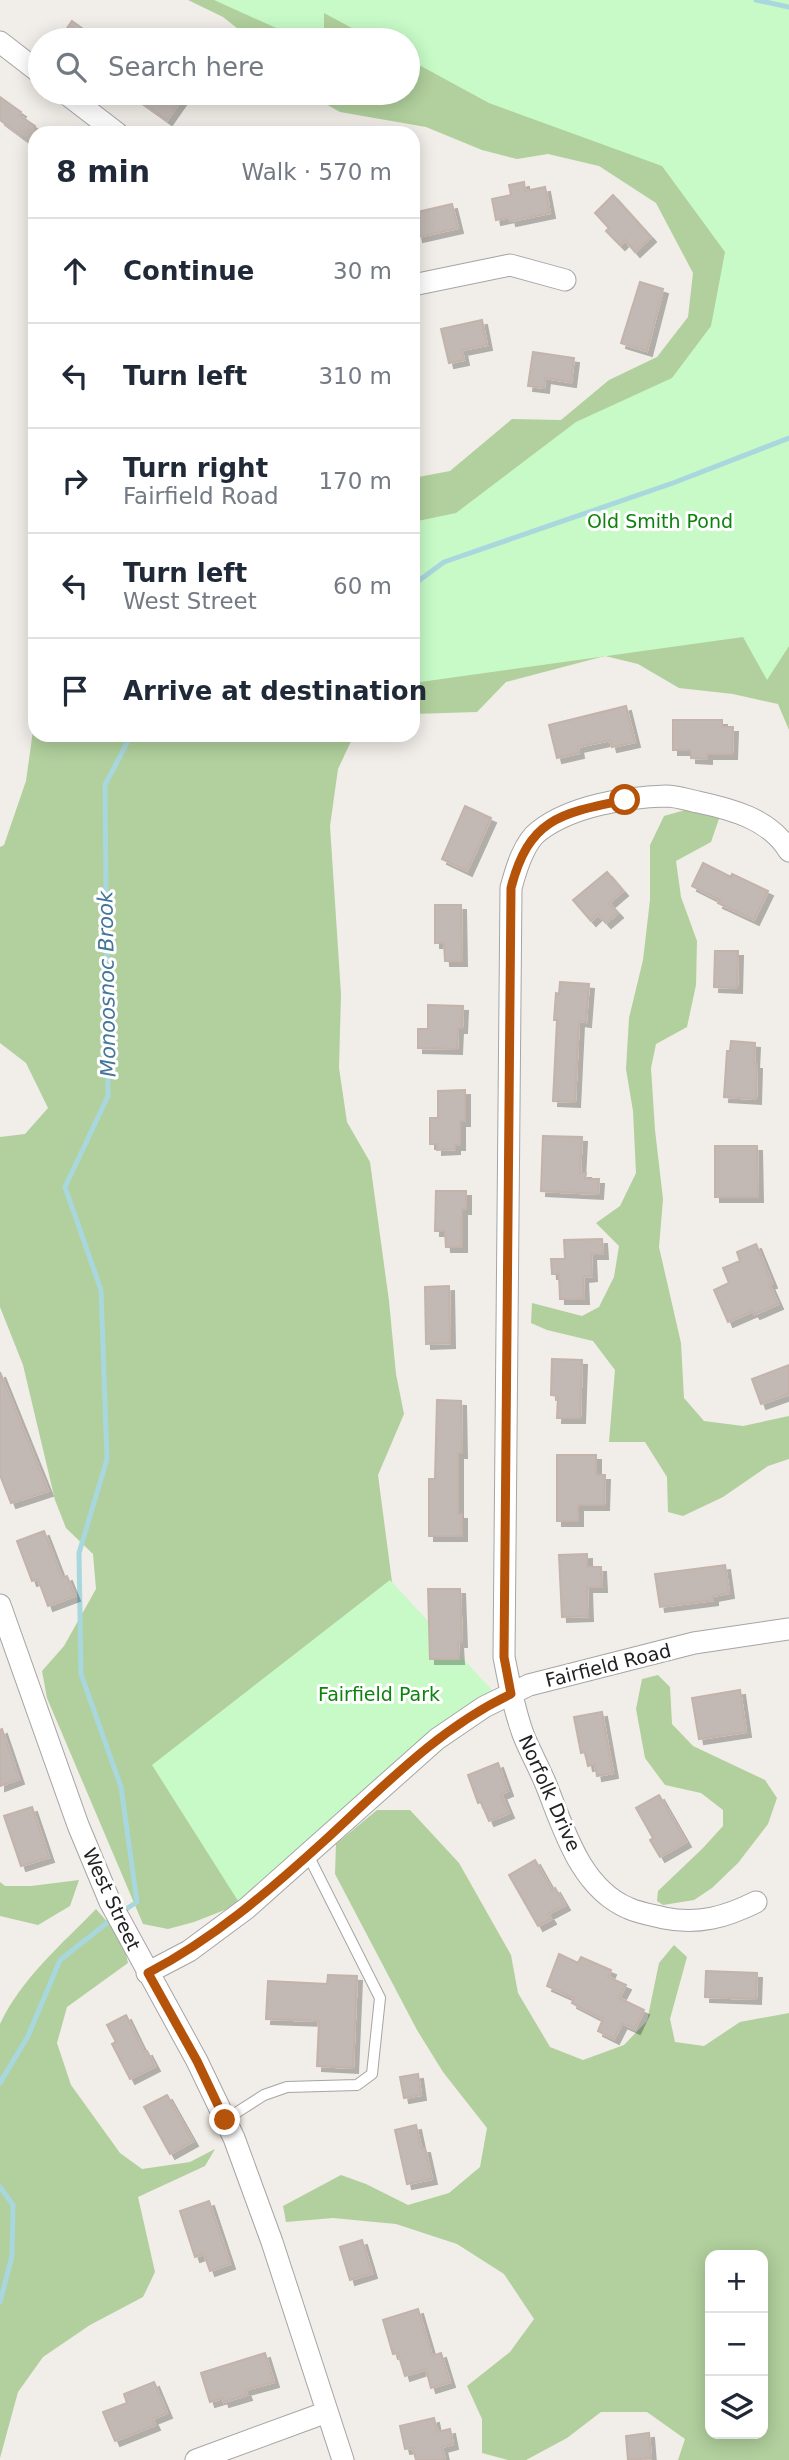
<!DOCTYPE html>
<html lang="en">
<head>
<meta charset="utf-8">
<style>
  :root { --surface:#fff; --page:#f2f2f3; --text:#1f2937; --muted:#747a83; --line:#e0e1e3 }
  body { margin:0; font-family:"DejaVu Sans",sans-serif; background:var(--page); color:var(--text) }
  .controls { position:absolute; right:21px; bottom:21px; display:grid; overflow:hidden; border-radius:14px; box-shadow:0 4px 18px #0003 }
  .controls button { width:63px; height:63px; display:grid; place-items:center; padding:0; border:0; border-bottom:2px solid var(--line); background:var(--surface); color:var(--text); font:35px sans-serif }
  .stop { position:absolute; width:21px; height:21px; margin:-16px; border:5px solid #b45309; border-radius:50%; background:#fff }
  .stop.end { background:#b45309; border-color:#fff; box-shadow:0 2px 7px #0008 }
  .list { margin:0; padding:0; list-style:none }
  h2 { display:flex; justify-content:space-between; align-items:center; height:91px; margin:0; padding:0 28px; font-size:30px }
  h2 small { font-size:23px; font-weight:400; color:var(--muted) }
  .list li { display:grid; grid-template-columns:46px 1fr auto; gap:21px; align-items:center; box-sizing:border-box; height:105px; padding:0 28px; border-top:2px solid var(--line) }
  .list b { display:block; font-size:26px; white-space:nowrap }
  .list p { margin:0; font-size:23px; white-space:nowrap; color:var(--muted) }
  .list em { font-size:23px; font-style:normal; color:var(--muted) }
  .icon { flex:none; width:38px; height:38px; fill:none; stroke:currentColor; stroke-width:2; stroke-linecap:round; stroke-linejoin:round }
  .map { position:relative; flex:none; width:789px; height:2460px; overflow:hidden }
  .search { position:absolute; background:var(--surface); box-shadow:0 4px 18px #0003; left:28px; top:28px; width:392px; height:77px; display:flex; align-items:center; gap:18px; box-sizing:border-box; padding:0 24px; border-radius:38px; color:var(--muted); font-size:26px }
  .panel { position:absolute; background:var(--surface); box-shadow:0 4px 18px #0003; left:28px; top:126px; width:392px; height:616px; border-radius:21px }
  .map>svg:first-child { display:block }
  .forest { fill:#b1d09d; fill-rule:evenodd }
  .park { fill:#c7fac7 }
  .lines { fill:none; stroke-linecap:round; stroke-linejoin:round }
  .stream { stroke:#a9d7de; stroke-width:5 }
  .building { fill:#c2b9b4; stroke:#c3b3aa; stroke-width:2; filter:url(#shadow) }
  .service-casing { stroke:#a5a5a5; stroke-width:12 }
  .minor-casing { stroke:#a5a5a5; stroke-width:23 }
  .service { stroke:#fff; stroke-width:10 }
  .minor { stroke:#fff; stroke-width:21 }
  .route { stroke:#b45309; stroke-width:9 }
  .labels { text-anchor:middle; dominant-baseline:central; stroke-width:6; stroke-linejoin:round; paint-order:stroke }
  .park-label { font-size:19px; fill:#0d820d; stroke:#fff }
  .street-label { font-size:19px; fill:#212121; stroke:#fff }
  .water-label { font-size:21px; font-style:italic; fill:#44769a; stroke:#fff }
</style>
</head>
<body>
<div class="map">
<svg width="789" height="2460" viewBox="0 0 789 2460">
  <defs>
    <filter id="shadow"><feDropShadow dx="5" dy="5" stdDeviation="0" flood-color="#0004"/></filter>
  </defs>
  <rect width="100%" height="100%" fill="#f1ede8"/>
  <path class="forest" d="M 188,0 L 789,0 L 789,730 L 778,704 L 733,694 L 679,688 L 638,664 L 605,656 L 506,682 L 477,712 L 413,714 L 413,478 L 450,471 L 512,419 L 561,420 L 609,380 L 657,357 L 688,317 L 693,273 L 656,203 L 599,166 L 548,154 L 517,159 L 482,150 L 426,127 L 340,112 L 306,93 L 408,93 L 408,40 L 252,40 L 223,17 Z
    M 35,716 L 35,735 L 356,735 L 353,737 L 338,769 L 330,826 L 341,994 L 339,1068 L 347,1122 L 370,1162 L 389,1301 L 396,1374 L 404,1414 L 378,1475 L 403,1666 L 240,1904 L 194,1922 L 168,1929 L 143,1924 L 47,1698 L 42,1671 L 64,1646 L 96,1589 L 93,1554 L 66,1528 L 55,1500 L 23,1365 L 0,1307 L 0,1137 L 25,1134 L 48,1108 L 26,1063 L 0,1043 L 0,847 L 4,845 L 26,781 Z
    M 689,809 L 720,816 L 711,842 L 676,861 L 681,897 L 697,941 L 696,985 L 687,1027 L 656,1044 L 651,1068 L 655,1130 L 663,1199 L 659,1247 L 681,1343 L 684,1398 L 704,1421 L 743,1426 L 789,1416 L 789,1459 L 768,1466 L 723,1497 L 683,1516 L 668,1512 L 667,1477 L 645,1442 L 609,1442 L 615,1370 L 593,1341 L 547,1330 L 531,1323 L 532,1303 L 582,1316 L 599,1307 L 614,1277 L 619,1246 L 596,1223 L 620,1206 L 636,1173 L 633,1111 L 626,1069 L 629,1018 L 643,960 L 650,900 L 650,845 L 664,816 Z
    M 658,1675 L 670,1687 L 672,1724 L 693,1746 L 765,1780 L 777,1798 L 768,1824 L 738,1863 L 712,1888 L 694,1900 L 663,1905 L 657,1901 L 658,1891 L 703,1848 L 723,1826 L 723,1810 L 701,1793 L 665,1785 L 645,1758 L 636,1709 L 642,1679 Z
    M 377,1810 L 410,1810 L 459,1863 L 511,1955 L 518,1993 L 550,2047 L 583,2060 L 624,2045 L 647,2021 L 659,1963 L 674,1945 L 687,1957 L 670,2019 L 675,2042 L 704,2046 L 740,2022 L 789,2013 L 789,2460 L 678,2460 L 685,2439 L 647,2412 L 601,2412 L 567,2438 L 526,2460 L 508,2460 L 482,2453 L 482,2419 L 467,2386 L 510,2352 L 534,2319 L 504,2274 L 457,2244 L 396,2224 L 333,2218 L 286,2222 L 283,2206 L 341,2175 L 366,2184 L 408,2205 L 449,2193 L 480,2167 L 487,2128 L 443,2072 L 417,2030 L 335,1874 L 336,1844 ZM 710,2255 L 763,2255 L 763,2434 L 710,2434 Z
    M 79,1880 L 70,1906 L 38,1925 L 0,1916 L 0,1882 L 5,1886 L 31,1886 Z
    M 96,1909 L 123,1940 L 128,1963 L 67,2007 L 57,2043 L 71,2085 L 120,2153 L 142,2169 L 190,2162 L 215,2149 L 205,2166 L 138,2197 L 155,2272 L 143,2297 L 90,2325 L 43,2357 L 18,2392 L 0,2458 L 0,2024 C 21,1979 62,1944 96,1909 Z"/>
  <path class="park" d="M 214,0 L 789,0 L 789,646 L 767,680 L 743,637 L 413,683 L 413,522 L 456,513 L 576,422 L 672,378 L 711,326 L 725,252 L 662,166 L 489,103 L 408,59 L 408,40 L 374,40 L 324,13 L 324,40 L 303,40 Z
    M 390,1580 L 504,1703 L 240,1904 L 152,1765 Z"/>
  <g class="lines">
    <path class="stream" d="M 756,0 L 789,7
      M 413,585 L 444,562 L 673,483 L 789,438
      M 120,1913 L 137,1902 L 121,1787 L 81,1674 L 79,1553 L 107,1459 L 101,1290 L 65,1187 L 108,1096 L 105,785 L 131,735
      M 0,2083 L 28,2036 L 60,1960 L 112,1919
      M 0,2187 L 13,2205 L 12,2256 L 0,2302"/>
  </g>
  <path class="building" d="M 72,21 L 99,40 L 59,40 Z
    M 129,93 L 186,93 L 167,120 Z
    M 0,97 L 21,112 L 19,115 L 35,126 L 35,146 L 0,120 Z
    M 524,182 L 525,191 L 545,187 L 550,213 L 511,221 L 510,217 L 496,220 L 492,199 L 511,195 L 509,185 Z
    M 613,195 L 651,237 L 635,252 L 625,240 L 620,245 L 606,231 L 609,228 L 595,213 Z
    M 452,204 L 458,228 L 418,237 L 413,213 Z
    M 640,282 L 663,289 L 647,351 L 621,343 Z
    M 482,320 L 487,345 L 462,350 L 464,360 L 449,363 L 441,329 Z
    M 533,352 L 574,358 L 571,382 L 545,378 L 544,388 L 528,386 Z
    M 626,706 L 635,742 L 612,747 L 610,740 L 578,747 L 579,753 L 557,758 L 549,725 Z
    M 673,720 L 722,720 L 722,727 L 733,727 L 732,754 L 707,754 L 707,759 L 691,758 L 691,750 L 673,750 Z
    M 465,806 L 491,818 L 467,871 L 442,859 Z
    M 703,863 L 731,877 L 732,874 L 768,891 L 754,920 L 718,903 L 720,900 L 692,886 Z
    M 607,872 L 623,891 L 609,903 L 618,913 L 606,923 L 598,914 L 591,921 L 573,900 Z
    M 435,905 L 461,905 L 462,961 L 445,961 L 444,943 L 435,943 Z
    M 715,951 L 738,951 L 737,988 L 714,987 Z
    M 560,982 L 589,984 L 586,1022 L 579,1021 L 575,1102 L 553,1101 L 557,1020 L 554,1020 L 556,993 L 559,994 Z
    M 428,1005 L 463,1006 L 462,1028 L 458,1028 L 457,1049 L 418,1048 L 418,1029 L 428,1029 Z
    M 731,1041 L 755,1043 L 754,1064 L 757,1064 L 756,1099 L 724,1097 L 727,1051 L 730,1051 Z
    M 465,1090 L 465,1121 L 460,1121 L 460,1145 L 455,1145 L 455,1149 L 437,1150 L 437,1144 L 430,1144 L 430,1118 L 438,1118 L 438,1091 Z
    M 543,1136 L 582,1137 L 580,1173 L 586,1173 L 585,1179 L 599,1179 L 598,1194 L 541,1191 Z
    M 715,1146 L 757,1146 L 758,1197 L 715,1197 Z
    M 436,1191 L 466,1191 L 466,1209 L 462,1209 L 462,1247 L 446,1247 L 445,1231 L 435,1231 Z
    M 602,1239 L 603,1254 L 591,1254 L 592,1276 L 583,1277 L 584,1299 L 560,1299 L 559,1274 L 552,1274 L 551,1259 L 565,1259 L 564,1240 Z
    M 756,1244 L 772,1283 L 769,1284 L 778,1304 L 755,1314 L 753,1311 L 728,1322 L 714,1290 L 729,1283 L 723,1268 L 740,1261 L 737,1252 Z
    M 449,1286 L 450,1343 L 426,1344 L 425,1287 Z
    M 552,1359 L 582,1360 L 580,1418 L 557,1418 L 558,1396 L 551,1395 Z
    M 789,1365 L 789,1394 L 761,1404 L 752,1379 Z
    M 0,1372 L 48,1491 L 11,1503 L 0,1475 Z
    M 437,1400 L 461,1401 L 462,1453 L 458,1453 L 458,1514 L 462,1514 L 462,1536 L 429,1536 L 429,1479 L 435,1479 Z
    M 557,1455 L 596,1455 L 596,1475 L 605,1475 L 604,1505 L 578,1505 L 578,1521 L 557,1521 Z
    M 44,1531 L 62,1578 L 67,1576 L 75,1596 L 48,1606 L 38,1579 L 32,1581 L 17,1541 Z
    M 587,1554 L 587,1567 L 601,1567 L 602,1587 L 587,1587 L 588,1616 L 562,1617 L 559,1555 Z
    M 725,1565 L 729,1593 L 713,1596 L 713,1600 L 660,1607 L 655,1574 Z
    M 428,1589 L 460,1589 L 462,1642 L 458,1642 L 459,1659 L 430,1659 Z
    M 740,1690 L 746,1732 L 699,1739 L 692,1698 Z
    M 602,1712 L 613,1773 L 597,1776 L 595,1764 L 588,1766 L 585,1752 L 581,1753 L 574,1717 Z
    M 2,1729 L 19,1779 L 0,1786 L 0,1730 Z
    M 498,1763 L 508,1791 L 501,1794 L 509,1813 L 489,1821 L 481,1802 L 478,1803 L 468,1775 Z
    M 659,1795 L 686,1842 L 660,1857 L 650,1840 L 653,1838 L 636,1808 Z
    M 32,1807 L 49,1857 L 21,1866 L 4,1816 Z
    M 535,1860 L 552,1890 L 555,1888 L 565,1905 L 548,1914 L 551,1919 L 538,1926 L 509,1875 Z
    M 559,1954 L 578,1963 L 581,1957 L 611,1970 L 608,1977 L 626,1985 L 619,1998 L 644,2010 L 635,2029 L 622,2023 L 614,2039 L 598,2031 L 603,2019 L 572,2003 L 574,1998 L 547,1986 Z
    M 706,1971 L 757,1973 L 756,1999 L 705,1997 Z
    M 328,1975 L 357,1976 L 353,2068 L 317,2066 L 319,2021 L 266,2019 L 268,1981 L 327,1984 Z
    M 126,2015 L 144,2052 L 147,2051 L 155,2066 L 130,2079 L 112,2044 L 116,2042 L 107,2025 Z
    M 418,2074 L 421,2095 L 404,2098 L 400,2077 Z
    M 167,2095 L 193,2141 L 170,2154 L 144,2107 Z
    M 416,2125 L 421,2148 L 425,2148 L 432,2179 L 407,2184 L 395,2130 Z
    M 209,2201 L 230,2264 L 210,2271 L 204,2254 L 195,2257 L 180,2211 Z
    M 362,2240 L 372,2273 L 350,2280 L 340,2247 Z
    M 418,2309 L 432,2356 L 441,2353 L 450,2382 L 431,2388 L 426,2369 L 405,2376 L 398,2353 L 393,2354 L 383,2320 Z
    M 265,2353 L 274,2382 L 245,2390 L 247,2395 L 224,2402 L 223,2398 L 210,2402 L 201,2373 Z
    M 154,2382 L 167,2413 L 152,2419 L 155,2425 L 115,2441 L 103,2412 L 127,2403 L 124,2394 Z
    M 434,2418 L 437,2432 L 450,2429 L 453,2444 L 442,2447 L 445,2460 L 416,2460 L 413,2448 L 405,2449 L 400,2426 Z
    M 649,2433 L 651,2458 L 628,2460 L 626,2436 Z"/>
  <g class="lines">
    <g class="service-casing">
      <path id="service" d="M 225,2120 L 264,2095 L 287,2087 L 357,2085 L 372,2074 L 380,1998 L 308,1855"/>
    </g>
    <g class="minor-casing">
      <path id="minor" d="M 0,42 L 40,73
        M 65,93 L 117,133
        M 413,285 L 510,265 L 565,280
        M 0,1605 L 78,1825 L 110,1902 L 197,2061 L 234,2138 L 272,2242 L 343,2460
        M 756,1902 C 726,1917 698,1925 664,1918 C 652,1915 639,1913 628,1908 C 581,1888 564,1830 547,1787 C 540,1769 530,1752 523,1734 C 514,1709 509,1683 504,1657 L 511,888 C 516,869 524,842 539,831 C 571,806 626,797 666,796 C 676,796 688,800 698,802 C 731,809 770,819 789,851
        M 147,1973 L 189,1951 L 247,1908 L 437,1739 L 484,1707 L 529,1685 L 694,1643 L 789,1629
        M 196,2460 L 327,2412"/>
    </g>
    <use href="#service" class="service"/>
    <use href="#minor" class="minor"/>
  </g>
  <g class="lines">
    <path class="route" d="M 225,2120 L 197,2061 L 148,1973 C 213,1939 268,1892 323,1842 C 382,1788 437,1729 511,1694 L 504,1657 L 511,888 C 529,818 561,813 625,800"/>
  </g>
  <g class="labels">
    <g class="park-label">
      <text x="660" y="521">Old Smith Pond</text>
      <text x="379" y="1694">Fairfield Park</text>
    </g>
    <g class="street-label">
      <text transform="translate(608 1665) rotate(-14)">Fairfield Road</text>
      <text transform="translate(550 1793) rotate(66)">Norfolk Drive</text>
      <text transform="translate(112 1899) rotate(65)">West Street</text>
    </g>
    <g class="water-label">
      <text transform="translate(107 984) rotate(-91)">Monoosnoc Brook</text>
    </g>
  </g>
</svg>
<div class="controls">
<button>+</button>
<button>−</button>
<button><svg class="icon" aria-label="layers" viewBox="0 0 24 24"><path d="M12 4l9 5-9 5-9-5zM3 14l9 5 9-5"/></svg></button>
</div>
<div class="stop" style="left:625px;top:800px"></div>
<div class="stop end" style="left:225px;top:2120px"></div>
<div class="search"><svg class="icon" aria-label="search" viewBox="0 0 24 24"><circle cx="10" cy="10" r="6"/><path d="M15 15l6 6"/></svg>Search here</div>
<section class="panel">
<h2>8 min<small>Walk · 570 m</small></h2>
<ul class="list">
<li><svg class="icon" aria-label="ahead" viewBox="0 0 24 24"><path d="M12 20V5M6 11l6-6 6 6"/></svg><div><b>Continue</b></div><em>30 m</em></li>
<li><svg class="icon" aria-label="left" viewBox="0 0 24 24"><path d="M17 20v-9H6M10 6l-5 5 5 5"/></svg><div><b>Turn left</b></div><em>310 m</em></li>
<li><svg class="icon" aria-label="right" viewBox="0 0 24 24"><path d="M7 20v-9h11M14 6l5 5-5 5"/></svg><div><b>Turn right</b><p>Fairfield Road</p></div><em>170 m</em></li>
<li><svg class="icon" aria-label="left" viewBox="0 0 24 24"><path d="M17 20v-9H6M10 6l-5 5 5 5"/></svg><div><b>Turn left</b><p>West Street</p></div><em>60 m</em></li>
<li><svg class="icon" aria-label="arrive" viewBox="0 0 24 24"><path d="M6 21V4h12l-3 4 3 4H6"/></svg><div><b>Arrive at destination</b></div></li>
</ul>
</section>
</div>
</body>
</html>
